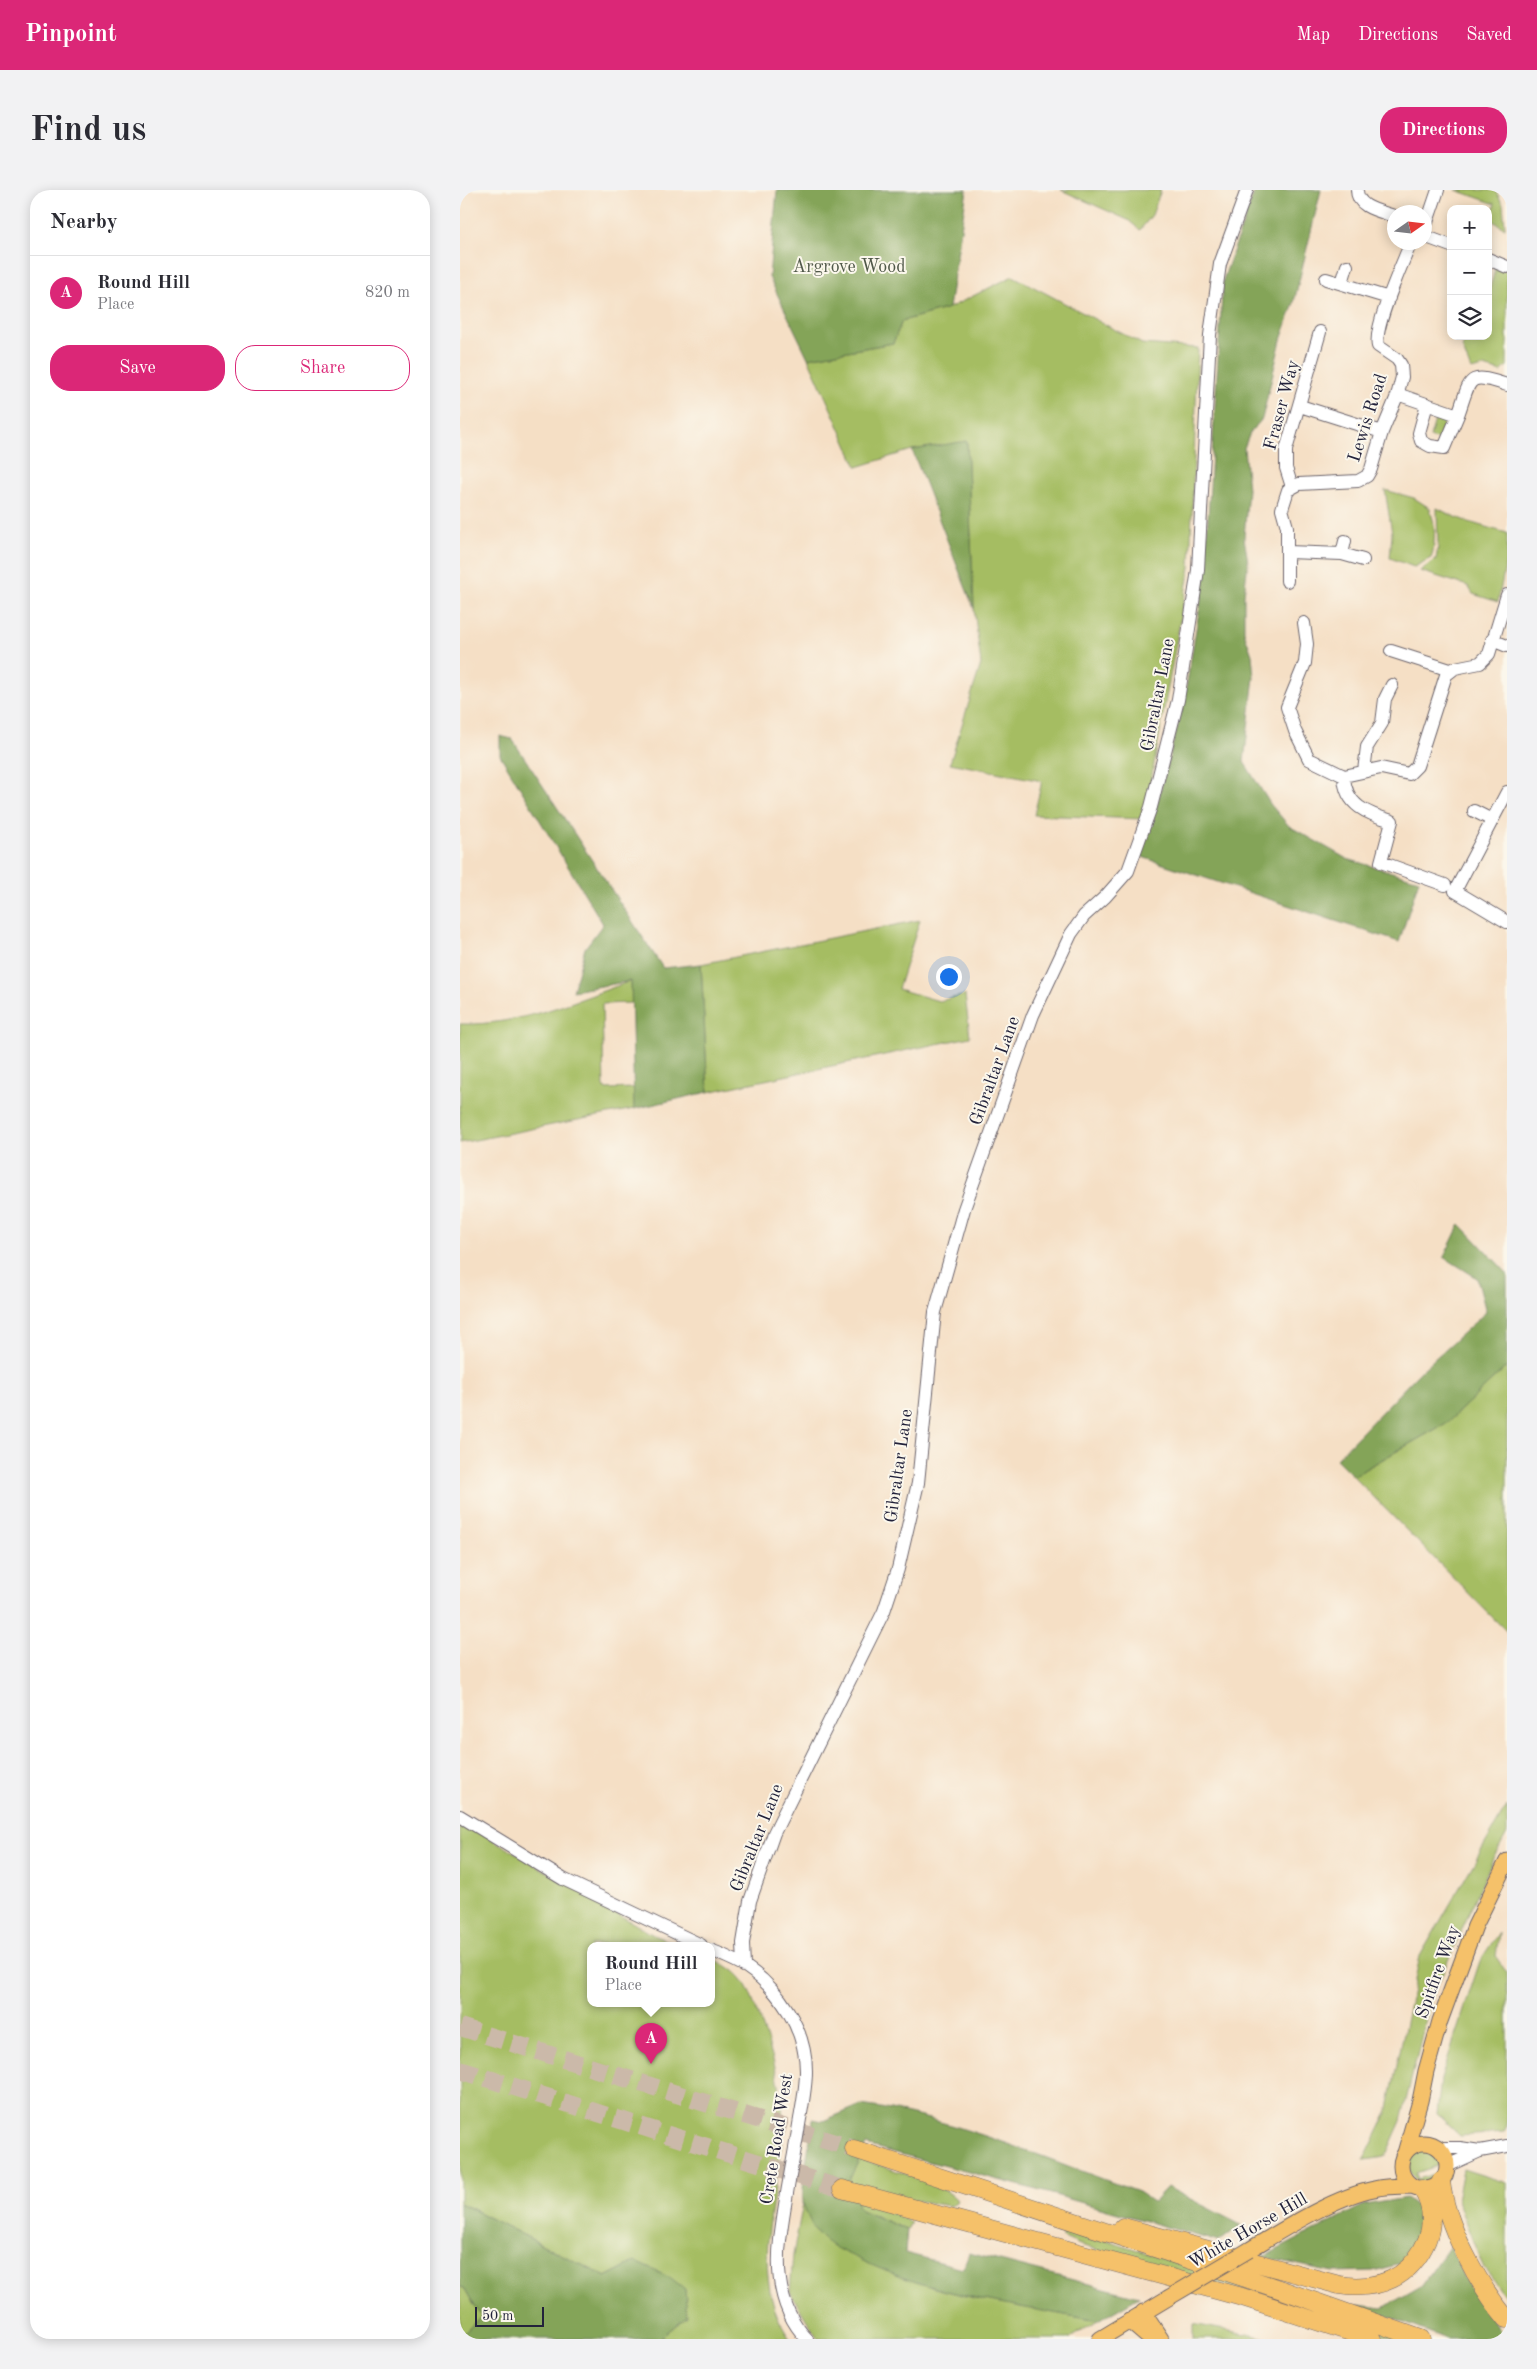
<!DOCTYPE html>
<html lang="en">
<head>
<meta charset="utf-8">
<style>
  :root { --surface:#fff; --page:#f2f2f3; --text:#2b2b33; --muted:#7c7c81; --line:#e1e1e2; --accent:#db2777 }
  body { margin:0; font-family:"Old Standard TT",serif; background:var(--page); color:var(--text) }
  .controls { position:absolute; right:15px; top:15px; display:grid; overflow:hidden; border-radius:10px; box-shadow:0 2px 12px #0003 }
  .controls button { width:45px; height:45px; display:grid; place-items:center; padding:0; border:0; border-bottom:1px solid var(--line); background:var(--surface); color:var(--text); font:25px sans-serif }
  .compass { position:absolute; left:927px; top:15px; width:45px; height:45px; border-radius:50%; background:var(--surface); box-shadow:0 2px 12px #0003; rotate:76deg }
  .scale { position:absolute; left:15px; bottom:12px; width:69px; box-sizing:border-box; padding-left:5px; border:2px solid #22223b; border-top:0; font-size:14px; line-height:18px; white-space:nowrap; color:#22223b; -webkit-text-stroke:4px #fbf7ec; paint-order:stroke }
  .you { position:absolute; left:488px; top:786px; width:18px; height:18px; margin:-12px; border:4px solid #fff; border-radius:50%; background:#1a73e8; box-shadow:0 0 0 8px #1a73e833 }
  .badge { display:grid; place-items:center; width:32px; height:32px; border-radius:50%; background:var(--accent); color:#fff; font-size:16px; font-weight:700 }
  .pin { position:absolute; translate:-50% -41px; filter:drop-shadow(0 1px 2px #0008) }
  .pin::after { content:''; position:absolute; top:26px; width:18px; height:15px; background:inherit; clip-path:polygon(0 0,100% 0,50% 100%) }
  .popup { position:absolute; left:127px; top:1752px; width:128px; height:65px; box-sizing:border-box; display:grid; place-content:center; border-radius:10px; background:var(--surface); filter:drop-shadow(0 1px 4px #0005); font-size:16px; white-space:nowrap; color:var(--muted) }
  .popup b { font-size:19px; color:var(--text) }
  .popup::after { content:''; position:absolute; left:50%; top:100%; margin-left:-10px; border:10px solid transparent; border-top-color:var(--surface) }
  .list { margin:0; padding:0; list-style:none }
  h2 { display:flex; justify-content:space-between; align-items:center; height:65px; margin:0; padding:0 20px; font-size:21px }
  h2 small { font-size:16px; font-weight:400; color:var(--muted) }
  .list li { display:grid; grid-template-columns:32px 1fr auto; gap:15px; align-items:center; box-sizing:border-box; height:75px; padding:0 20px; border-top:1px solid var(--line) }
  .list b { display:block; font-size:19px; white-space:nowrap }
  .list p { margin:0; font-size:16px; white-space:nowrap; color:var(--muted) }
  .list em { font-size:16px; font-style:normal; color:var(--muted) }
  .actions { display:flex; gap:10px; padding:15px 20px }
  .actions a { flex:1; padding:11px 0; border:1px solid var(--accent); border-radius:20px; text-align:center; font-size:18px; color:var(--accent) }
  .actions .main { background:var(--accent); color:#fff }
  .icon { flex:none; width:28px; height:28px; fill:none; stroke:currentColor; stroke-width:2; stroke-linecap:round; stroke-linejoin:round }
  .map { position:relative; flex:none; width:1047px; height:2149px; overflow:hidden; border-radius:20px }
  header { display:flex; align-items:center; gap:30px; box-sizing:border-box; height:70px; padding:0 25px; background:var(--accent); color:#fff }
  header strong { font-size:24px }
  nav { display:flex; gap:28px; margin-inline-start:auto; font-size:18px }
  .intro { display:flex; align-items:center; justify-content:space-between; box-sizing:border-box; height:120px; padding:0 30px }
  h1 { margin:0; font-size:35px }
  .button { padding:12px 22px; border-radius:20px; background:var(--accent); color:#fff; font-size:18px; font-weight:700 }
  main { display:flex; gap:30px; padding:0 30px }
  aside { flex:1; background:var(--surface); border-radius:20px; box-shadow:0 2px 12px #0003 }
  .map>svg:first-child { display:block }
  .green { fill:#a5bd62; stroke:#64704e }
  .forest { fill:#84a458; stroke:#53634a }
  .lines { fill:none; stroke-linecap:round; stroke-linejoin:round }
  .highway-tunnel { stroke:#cbb9a9; stroke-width:18; stroke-dasharray:18 9; stroke-linecap:butt }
  .minor-casing { stroke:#6c646b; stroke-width:14 }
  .major-casing { stroke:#6c646b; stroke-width:17 }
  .highway-casing { stroke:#6c646b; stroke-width:19 }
  .minor { stroke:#fff; stroke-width:12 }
  .major { stroke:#f5c16b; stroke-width:15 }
  .highway { stroke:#f5c16b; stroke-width:18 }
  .major-bridge-casing { stroke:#6c646b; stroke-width:17; stroke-linecap:butt }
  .major-bridge { stroke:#f5c16b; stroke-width:15 }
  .labels { text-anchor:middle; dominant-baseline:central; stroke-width:4; stroke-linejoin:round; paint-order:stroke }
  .park-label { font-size:18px; fill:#505849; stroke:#fbf7ec }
  .street-label { font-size:18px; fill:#22223b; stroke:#fbf7ec }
</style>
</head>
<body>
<header>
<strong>Pinpoint</strong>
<nav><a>Map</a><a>Directions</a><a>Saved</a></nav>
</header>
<div class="intro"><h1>Find us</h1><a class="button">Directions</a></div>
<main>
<aside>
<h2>Nearby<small></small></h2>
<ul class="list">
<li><span class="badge">A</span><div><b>Round Hill</b><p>Place</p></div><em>820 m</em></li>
</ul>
<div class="actions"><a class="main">Save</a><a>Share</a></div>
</aside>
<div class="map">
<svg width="1047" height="2149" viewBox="0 0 1047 2149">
  <rect width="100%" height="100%" fill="#fbf7ec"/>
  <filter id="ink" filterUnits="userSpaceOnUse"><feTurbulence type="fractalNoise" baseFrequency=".02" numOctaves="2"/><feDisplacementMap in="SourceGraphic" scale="10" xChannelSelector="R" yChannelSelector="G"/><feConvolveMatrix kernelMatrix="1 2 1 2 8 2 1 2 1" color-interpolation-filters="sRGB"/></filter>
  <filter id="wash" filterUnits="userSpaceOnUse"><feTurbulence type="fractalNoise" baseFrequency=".0096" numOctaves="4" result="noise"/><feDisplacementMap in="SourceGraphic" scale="20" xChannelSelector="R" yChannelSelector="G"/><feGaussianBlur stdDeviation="1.12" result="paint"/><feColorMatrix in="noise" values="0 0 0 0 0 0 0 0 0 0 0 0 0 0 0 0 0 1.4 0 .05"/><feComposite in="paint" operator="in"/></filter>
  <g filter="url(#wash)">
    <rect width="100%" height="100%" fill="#f5dfc5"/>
    <path class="green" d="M 601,0 L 701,0 L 692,25 L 680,40 L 668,30 Z
      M 996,0 L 1035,0 L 1043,14 L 1045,38 L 1031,30 L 1035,14 Z
      M 1036,77 L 1047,82 L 1047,176 L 1041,182 L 1024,177 L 1011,180 L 1002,157 L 1008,146 L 1028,146 L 1028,104 Z
      M 553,86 L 682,154 L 738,158 L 730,377 L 684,629 L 574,625 L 582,591 L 490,573 L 521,474 L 514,419 L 507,252 L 452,260 L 397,277 L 348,168 L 433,153 L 442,131 L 489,118 Z
      M 977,223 L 986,226 L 979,250 L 970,247 Z
      M 925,300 L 954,308 L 971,319 L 969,321 C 977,329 975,358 971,368 L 954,377 L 930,368 L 932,343 Z
      M 977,318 C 1003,332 1019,335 1047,343 L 1047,366 L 1038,412 L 1013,404 L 1008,396 L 960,381 L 976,369 L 978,357 Z
      M 460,730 L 438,799 L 479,811 L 505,805 L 510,847 L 248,902 L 241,774 Z
      M 171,791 L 173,813 L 142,814 L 144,899 L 175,898 L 174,919 L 0,953 L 0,834 C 60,836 116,810 171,791 Z
      M 1047,1176 L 1047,1442 L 893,1286 L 988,1232 Z
      M 1047,1616 L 1047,1643 L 1033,1669 L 971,1809 L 941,1931 L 925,1967 L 904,1970 L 927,1923 L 960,1766 Z
      M 0,1630 L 195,1746 L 219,1755 L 131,1755 L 131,1813 L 251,1813 L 251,1768 C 287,1784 287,1796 300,1830 C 314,1867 326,1910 322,1949 C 316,2016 288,2088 330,2149 L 199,2149 L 227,2126 L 175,2072 L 146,2087 L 0,2013 Z
      M 1039,1742 L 1036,1767 L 1047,1783 L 1047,1936 L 1044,1943 L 1000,1946 L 977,1924 L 981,1889 L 1020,1771 Z
      M 964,1960 L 976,1965 L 980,1975 L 956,1983 L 958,1989 L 979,1982 C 961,2013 928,1964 964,1960 Z
      M 398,1968 C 415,1974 493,1997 497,2011 L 491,2016 C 455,2011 421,2004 387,1995 Z
      M 1003,1979 L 1047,1993 L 1047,2109 L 1022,2075 L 997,2010 Z
      M 398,2011 L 419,2017 L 451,2032 L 447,2040 L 401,2020 L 397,2016 Z
      M 343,2013 L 349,2029 L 471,2097 L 514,2108 L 638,2131 L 608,2149 L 358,2149 L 330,2102 L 333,2065 Z
      M 603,2041 L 638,2047 L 947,2149 L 934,2149 L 837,2116 L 620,2055 L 602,2047 Z
      M 0,2096 L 5,2099 L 21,2127 L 4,2143 L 0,2141 Z
      M 733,2134 L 812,2149 L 733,2149 Z"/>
    <path class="forest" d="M 317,0 L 507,0 L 489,118 L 442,131 L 433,153 L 348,168 L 309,87 Z
      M 795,0 L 861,0 L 833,116 L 821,150 L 802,229 L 790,243 L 784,258 L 788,299 L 784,348 L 788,372 L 784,405 L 784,442 L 792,465 L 794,487 L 784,572 L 811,615 L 829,636 L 887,669 L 959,690 L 939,752 L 679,666 L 693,629 L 723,516 L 744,392 L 763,90 Z
      M 507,251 L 514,419 L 452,260 Z
      M 40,546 L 52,549 L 203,778 L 241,774 L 248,902 L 174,919 L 171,791 L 113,801 L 125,758 L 143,734 L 40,565 Z
      M 1000,1034 L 1047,1083 L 1047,1176 L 988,1232 L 893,1286 L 876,1269 L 960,1182 L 1026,1122 L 1017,1088 L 984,1067 Z
      M 401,1915 C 491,1927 592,1971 678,2002 L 693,2012 L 707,1997 L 781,2035 L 759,2052 L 588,2003 L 406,1955 L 387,1995 L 398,2011 L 397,2016 L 401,2020 L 447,2040 L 445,2063 L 503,2078 L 509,2063 L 679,2107 L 638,2131 C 559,2116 476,2106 403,2071 C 389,2064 374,2059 363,2049 C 353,2041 348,2027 344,2016 C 339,2003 351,1946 353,1929 L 363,1931 Z
      M 946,2008 L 959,2018 L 957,2044 L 941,2074 L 913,2081 L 872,2082 L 803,2067 L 904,2015 Z
      M 0,2013 L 146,2087 L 175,2072 L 211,2088 L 225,2099 L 227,2126 L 199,2149 L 0,2149 L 0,2141 L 4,2143 L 21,2127 L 5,2099 L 0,2096 Z
      M 990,2056 L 1004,2088 L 1046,2149 L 987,2149 L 897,2115 L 923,2118 L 961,2096 Z"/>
  </g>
  <g filter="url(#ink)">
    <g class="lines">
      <path class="highway-tunnel" d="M 0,1837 L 394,1959
        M 0,1880 L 382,1999"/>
      <g class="minor-casing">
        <path id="minor" d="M 897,0 C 897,18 920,21 934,26
          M 965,38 L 978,0
          M 964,46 L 991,56
          M 1028,69 L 1047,77
          M 866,89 L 929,108
          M 882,93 L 887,76
          M 937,206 L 943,206 L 998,225 C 1011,189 1006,181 1047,195
          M 967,214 L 959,243 L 961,251 L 970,256 L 984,258 L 998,225
          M 840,216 L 922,242
          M 832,297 L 826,278 L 826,260 L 860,142
          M 828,362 L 882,364 L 903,370
          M 882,364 L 885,351
          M 827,391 L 827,337 L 822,319 L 828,300 L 839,294 L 898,291 L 907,286 L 911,279 L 922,242 L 937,206 L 942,187 L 941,175 L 937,169 L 918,156 C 913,137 943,73 951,52
          M 844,433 L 847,454 L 845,473 L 827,517 L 835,541 L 849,569 L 884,586 L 921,578 L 949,584 L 957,576 L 986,485 L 995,478 L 1020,473 L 1029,464 L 1047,405
          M 1032,450 L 1047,456
          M 931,461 L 990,480
          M 904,581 L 907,557 L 922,533 L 925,509 L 932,495
          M 884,586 C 885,616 908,624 932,631 L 921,672 L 985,695
          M 1047,602 L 995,701 L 1047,732
          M 1014,621 L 1032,630
          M 0,1626 L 103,1689 L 241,1755
          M 251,1760 C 262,1765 275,1770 285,1776 C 319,1799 346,1839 346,1881 C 346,1901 341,1921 338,1941 C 332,1977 324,2014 320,2050 C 316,2086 321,2122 347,2149
          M 284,1776 L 283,1753 L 290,1711 L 314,1643 L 424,1421 L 438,1379 L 458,1293 L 475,1122 L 504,1019 L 573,825 L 611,744 L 624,726 L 645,707 L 668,681 L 691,617 L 718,510 L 738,380 L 750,145 L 760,74 L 787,0
          M 979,1958 L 1000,1958 L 1020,1961
          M 987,1976 L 1020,1961 L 1047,1956"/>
      </g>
      <g class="major-casing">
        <path id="major" d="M941 1976a23 23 0 1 1 46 0a23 23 0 1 1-46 0Z
          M 945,1963 L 960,1911 L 966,1881 L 980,1831 L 1015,1736 L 1047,1671
          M 789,2060 C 824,2039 874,2007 914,1999 C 926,1996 940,1996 953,1996
          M 683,2122 L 701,2149
          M 669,2131 L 690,2149
          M 640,2149 L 708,2108"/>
      </g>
      <g class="highway-casing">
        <path id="highway" d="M 394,1959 L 825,2101 L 961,2149
          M 981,1991 C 985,2034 1019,2096 1047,2129
          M 382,1999 L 782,2107 L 912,2149
          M 663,2037 L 879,2095 C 919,2101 951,2088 967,2050 C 974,2031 972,2015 962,1999"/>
      </g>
      <use href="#minor" class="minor"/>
      <use href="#major" class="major"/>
      <use href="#highway" class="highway"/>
      <g class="major-bridge-casing">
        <path id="major-bridge" d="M 708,2108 L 789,2060"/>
      </g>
      <use href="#major-bridge" class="major-bridge"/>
    </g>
  </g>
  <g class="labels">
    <g class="park-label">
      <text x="389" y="77">Argrove Wood</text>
    </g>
    <g class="street-label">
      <text transform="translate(822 215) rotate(-75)">Fraser Way</text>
      <text transform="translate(908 228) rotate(-72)">Lewis Road</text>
      <text transform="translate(698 505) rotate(-79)">Gibraltar Lane</text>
      <text transform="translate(535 881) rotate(-70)">Gibraltar Lane</text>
      <text transform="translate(439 1276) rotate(-82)">Gibraltar Lane</text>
      <text transform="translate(297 1648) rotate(-68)">Gibraltar Lane</text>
      <text transform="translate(978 1782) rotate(-70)">Spitfire Way</text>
      <text transform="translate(317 1949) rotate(-81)">Crete Road West</text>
      <text transform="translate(788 2041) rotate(-30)">White Horse Hill</text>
    </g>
  </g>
</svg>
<div class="controls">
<button>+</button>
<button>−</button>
<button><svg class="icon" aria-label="layers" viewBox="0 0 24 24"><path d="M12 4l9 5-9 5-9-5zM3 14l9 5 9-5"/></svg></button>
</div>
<svg class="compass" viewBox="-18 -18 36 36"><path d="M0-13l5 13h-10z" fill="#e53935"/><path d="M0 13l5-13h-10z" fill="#7c7c81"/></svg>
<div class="scale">50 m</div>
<div class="you"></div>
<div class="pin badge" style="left:191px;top:1874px">A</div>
<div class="popup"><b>Round Hill</b>Place</div>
</div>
</main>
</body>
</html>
